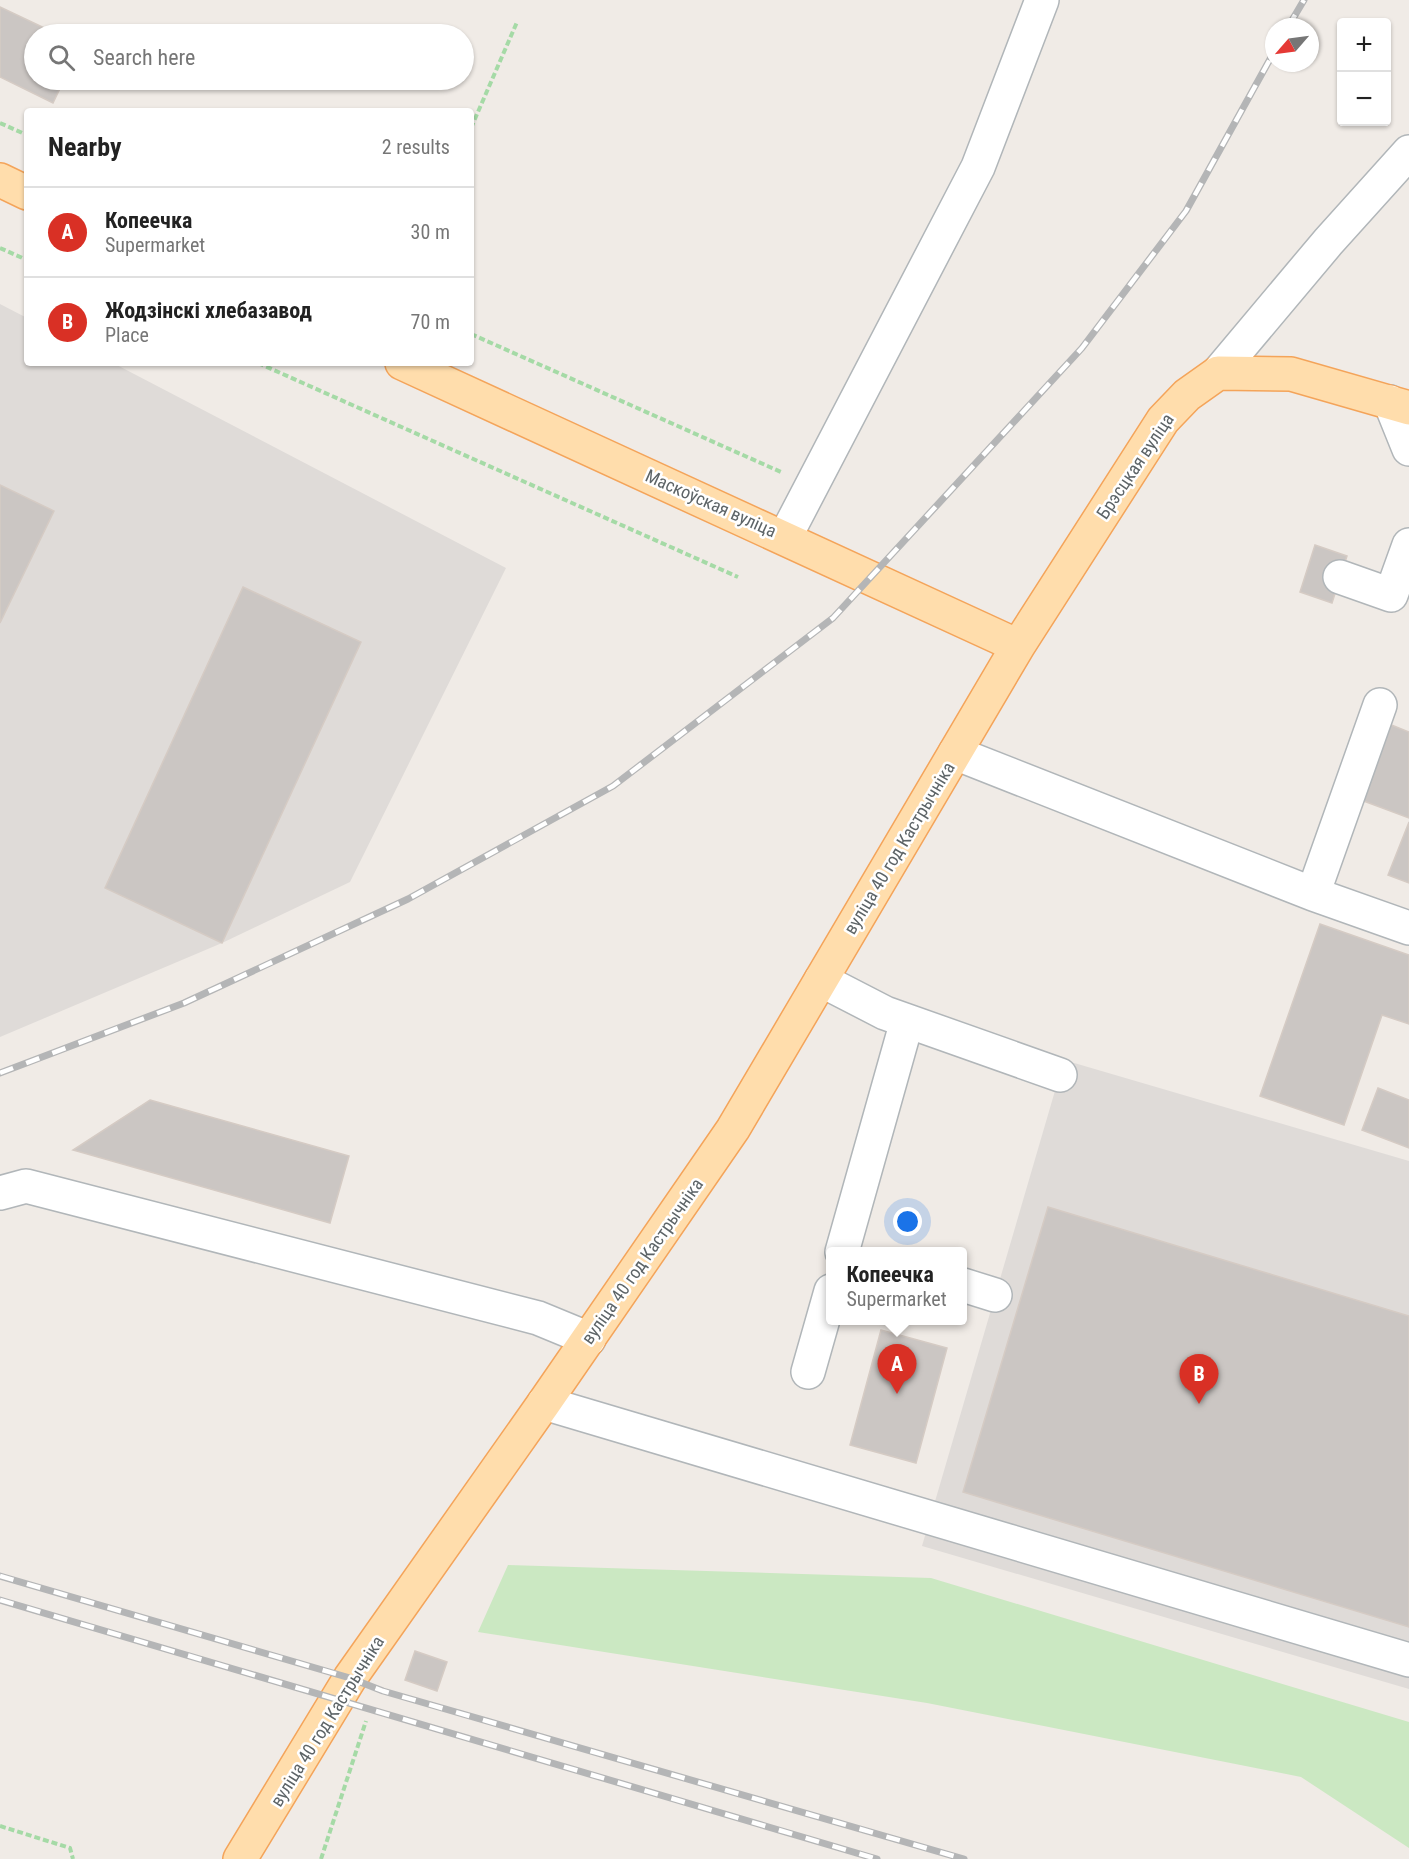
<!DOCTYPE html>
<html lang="en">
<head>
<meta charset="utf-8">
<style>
  :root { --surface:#fff; --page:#f2f2f2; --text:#222; --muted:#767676; --line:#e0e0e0; --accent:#d93025 }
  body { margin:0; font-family:"Roboto Condensed",sans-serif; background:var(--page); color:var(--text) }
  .controls { position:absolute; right:18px; top:18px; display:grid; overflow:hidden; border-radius:6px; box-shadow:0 2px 4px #0004 }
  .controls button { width:54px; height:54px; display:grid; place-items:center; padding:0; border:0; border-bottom:2px solid var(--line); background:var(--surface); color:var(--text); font:30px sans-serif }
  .compass { position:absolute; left:1265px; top:18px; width:54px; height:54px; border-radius:50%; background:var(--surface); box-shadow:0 2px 4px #0004; rotate:242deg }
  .you { position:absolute; left:908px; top:1222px; width:21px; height:21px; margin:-15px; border:4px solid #fff; border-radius:50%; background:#1a73e8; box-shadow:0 0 0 9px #1a73e833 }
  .badge { display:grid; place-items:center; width:39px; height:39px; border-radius:50%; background:var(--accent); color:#fff; font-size:20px; font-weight:700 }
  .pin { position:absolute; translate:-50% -50px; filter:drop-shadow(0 2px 3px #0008) }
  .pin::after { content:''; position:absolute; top:32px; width:21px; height:18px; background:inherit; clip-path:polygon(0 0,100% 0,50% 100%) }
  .popup { position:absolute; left:826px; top:1247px; width:141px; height:78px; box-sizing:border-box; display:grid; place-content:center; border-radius:6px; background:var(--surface); filter:drop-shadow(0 2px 4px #0005); font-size:20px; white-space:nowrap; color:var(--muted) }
  .popup b { font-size:22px; color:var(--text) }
  .popup::after { content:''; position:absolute; left:50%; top:100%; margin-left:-12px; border:12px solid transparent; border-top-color:var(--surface) }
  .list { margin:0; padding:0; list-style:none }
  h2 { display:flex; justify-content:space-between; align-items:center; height:78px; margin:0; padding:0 24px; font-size:26px }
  h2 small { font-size:20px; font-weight:400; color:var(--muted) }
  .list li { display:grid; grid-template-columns:39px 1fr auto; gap:18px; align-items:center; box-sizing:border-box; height:90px; padding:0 24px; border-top:2px solid var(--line) }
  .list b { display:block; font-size:22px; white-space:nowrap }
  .list p { margin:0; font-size:20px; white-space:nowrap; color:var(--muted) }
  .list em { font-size:20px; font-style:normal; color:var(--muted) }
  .icon { flex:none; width:33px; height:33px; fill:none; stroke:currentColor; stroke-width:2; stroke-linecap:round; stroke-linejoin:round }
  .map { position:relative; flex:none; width:1409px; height:1859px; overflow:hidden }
  .search { position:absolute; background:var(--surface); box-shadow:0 2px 4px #0004; left:24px; top:24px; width:450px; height:66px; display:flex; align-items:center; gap:15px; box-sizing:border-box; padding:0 21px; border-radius:33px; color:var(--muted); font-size:22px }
  .panel { position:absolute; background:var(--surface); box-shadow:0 2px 4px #0004; left:24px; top:108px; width:450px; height:258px; border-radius:6px }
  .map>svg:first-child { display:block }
  .industrial { fill:#dfdbd8 }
  .green { fill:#cbe8c2 }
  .building { fill:#cbc6c3; stroke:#d5cbc4; stroke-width:1.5 }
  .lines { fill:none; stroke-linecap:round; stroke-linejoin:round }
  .minor-casing { stroke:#b1b6b9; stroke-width:36 }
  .major-casing { stroke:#f4a45a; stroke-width:36 }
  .path { stroke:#a5daa6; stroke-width:4; stroke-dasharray:6 3; stroke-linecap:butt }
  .minor { stroke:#fff; stroke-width:33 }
  .major { stroke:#ffddac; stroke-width:33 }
  .rail-casing { stroke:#b4b5b6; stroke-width:7 }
  .rail { stroke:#fff; stroke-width:4.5; stroke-dasharray:14; stroke-linecap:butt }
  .labels { text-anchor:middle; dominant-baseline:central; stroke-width:5; stroke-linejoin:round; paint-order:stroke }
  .street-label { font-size:18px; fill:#5d6467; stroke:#fff }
</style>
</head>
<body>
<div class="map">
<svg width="1409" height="1859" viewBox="0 0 1409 1859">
  <rect width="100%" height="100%" fill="#f0ebe6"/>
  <path class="industrial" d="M 0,304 L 27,318 L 27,363 L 113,363 L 506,568 L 350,882 L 222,943 L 0,1037 Z
    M 1064,1060 L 1409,1161 L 1409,1689 L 922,1546 Z"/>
  <path class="green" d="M 508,1565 L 931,1578 L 1409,1722 L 1409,1848 L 1301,1777 L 927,1703 L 478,1632 Z"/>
  <path class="building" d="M 0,7 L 57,34 L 34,34 L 34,80 L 64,80 L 53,103 L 0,77 Z
    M 0,485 L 54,511 L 0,623 Z
    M 1315,545 L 1347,556 L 1332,603 L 1300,592 Z
    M 243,587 L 361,642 L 222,943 L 105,888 Z
    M 1389,724 L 1409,732 L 1409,818 L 1361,800 Z
    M 1409,822 L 1409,883 L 1388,875 Z
    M 1320,924 L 1409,955 L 1409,1024 L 1382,1015 L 1344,1125 L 1260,1096 Z
    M 1378,1088 L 1409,1100 L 1409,1148 L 1362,1130 Z
    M 150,1100 L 349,1156 L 330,1223 L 73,1150 Z
    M 1048,1207 L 1409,1316 L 1409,1627 L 963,1492 Z
    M 881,1330 L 947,1348 L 916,1463 L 850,1445 Z
    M 415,1651 L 447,1662 L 437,1691 L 405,1680 Z"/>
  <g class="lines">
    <g class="minor-casing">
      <path id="minor" d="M 1218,373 L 1328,242 L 1409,152
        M 1390,402 L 1409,449
        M 785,537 L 978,167 L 1042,0
        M 1340,577 L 1391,595 L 1409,545
        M 955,753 L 1313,894 L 1409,928
        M 1313,894 L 1380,705
        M 821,980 L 885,1013 L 1060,1075
        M 0,1193 L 26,1186 L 538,1318 L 589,1339
        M 842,1252 L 907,1021
        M 963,1285 L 995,1295
        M 808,1372 L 831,1291
        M 544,1403 L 1409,1660"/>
    </g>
    <g class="major-casing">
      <path id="major" d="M 0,180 L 27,193
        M 402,363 L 1018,646
        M 240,1859 L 350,1678 L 544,1403 L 733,1129 L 1018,646 L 1163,420 L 1187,395 L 1218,373 L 1291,374 L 1409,408"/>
    </g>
    <path class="path" d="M 0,123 L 27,135
      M 471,128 L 517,22
      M 0,248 L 27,260
      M 471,334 L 781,472
      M 258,363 L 738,577
      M 0,1826 L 70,1848 L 73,1859
      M 321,1859 L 366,1721"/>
    <use href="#minor" class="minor"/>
    <use href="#major" class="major"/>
    <g class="rail-casing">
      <path id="rail" d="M 1288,27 L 1304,0
        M 0,1073 L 184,1003 L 408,899 L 613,786 L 833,618 L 1082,348 L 1186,211 L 1274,52
        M 0,1576 L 350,1678 L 383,1691 L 964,1859
        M 0,1600 L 877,1859"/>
    </g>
    <use href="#rail" class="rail"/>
  </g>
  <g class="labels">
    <g class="street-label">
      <text transform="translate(1135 466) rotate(-56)">Брэсцкая вуліца</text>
      <text transform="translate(711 503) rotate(24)">Маскоўская вуліца</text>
      <text transform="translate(899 848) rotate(-59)">вуліца 40 год Кастрычніка</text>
      <text transform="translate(642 1261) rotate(-55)">вуліца 40 год Кастрычніка</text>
      <text transform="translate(327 1721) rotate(-58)">вуліца 40 год Кастрычніка</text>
    </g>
  </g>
</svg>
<div class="controls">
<button>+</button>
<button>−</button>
</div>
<svg class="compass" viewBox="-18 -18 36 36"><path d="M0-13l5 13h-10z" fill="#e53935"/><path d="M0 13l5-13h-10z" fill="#767676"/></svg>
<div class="you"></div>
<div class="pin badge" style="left:897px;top:1394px">A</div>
<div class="popup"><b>Копеечка</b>Supermarket</div>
<div class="pin badge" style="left:1199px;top:1404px">B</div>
<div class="search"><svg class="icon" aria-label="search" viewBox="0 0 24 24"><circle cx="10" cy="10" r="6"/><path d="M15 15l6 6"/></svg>Search here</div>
<section class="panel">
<h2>Nearby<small>2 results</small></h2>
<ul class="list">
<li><span class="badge">A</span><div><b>Копеечка</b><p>Supermarket</p></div><em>30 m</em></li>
<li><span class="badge">B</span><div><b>Жодзінскі хлебазавод</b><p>Place</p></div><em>70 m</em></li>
</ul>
</section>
</div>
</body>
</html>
